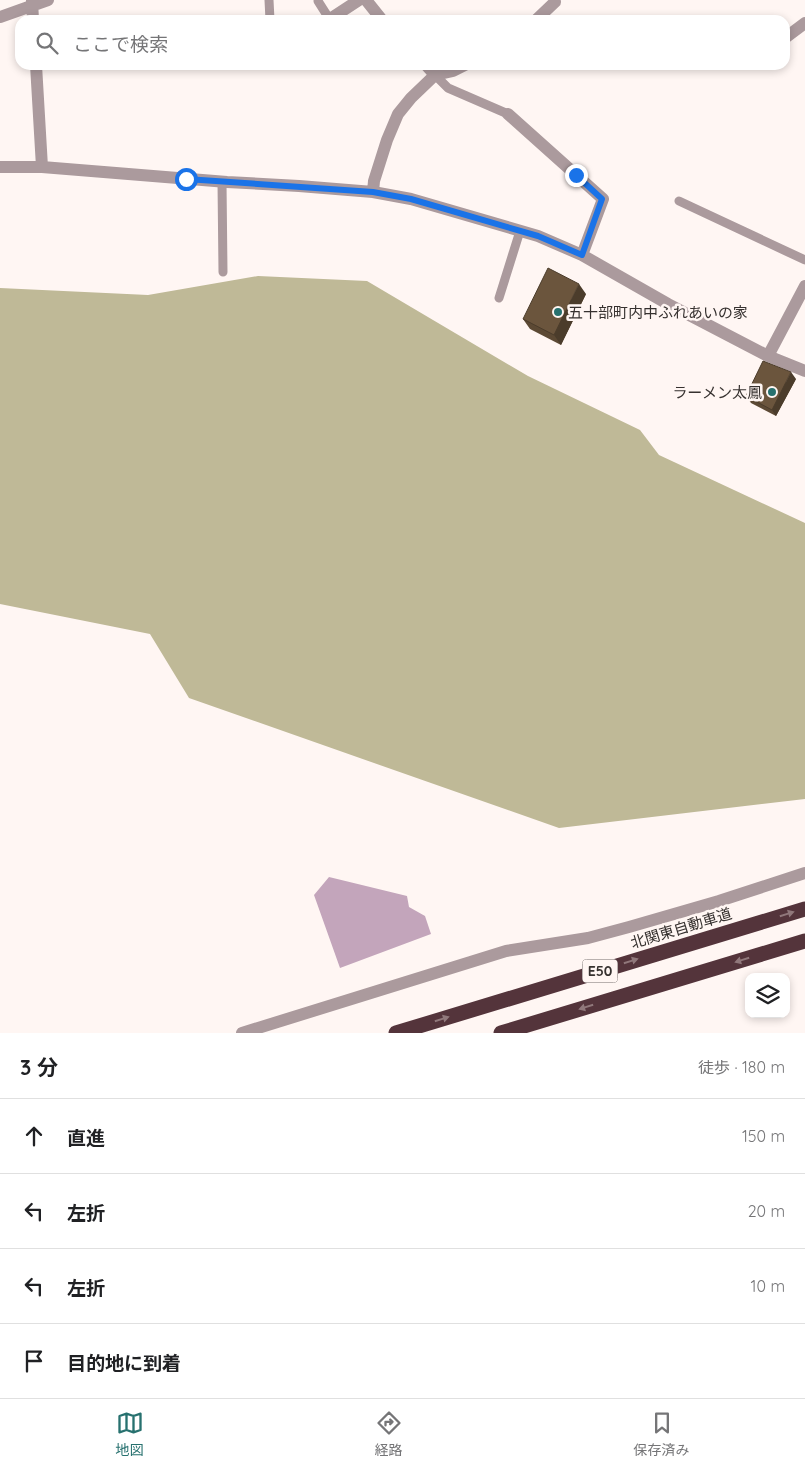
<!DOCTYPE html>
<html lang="ja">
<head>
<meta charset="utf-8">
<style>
  :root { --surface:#fff; --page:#f6f6f6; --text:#202124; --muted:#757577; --line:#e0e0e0; --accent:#27716f }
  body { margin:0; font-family:Quicksand,"Noto Sans JP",sans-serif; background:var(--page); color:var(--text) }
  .controls { position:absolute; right:15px; bottom:15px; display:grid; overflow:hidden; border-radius:10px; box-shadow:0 2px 8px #0003 }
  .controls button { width:45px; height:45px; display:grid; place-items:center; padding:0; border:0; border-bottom:1px solid var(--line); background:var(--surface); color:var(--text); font:25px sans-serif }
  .stop { position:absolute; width:15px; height:15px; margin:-11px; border:4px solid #1a73e8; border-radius:50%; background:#fff }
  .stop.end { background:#1a73e8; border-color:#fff; box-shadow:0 1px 5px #0008 }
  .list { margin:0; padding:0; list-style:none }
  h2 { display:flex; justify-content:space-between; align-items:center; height:65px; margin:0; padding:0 20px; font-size:21px }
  h2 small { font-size:16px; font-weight:400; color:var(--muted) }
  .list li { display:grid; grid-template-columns:32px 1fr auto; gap:15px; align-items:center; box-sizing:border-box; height:75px; padding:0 20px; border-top:1px solid var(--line) }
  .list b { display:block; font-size:19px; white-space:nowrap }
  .list em { font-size:16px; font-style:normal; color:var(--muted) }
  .icon { flex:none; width:28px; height:28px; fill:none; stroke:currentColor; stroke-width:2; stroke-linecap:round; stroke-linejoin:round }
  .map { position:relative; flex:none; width:805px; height:1033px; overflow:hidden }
  .search { position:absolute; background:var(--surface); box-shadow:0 2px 8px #0003; left:15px; right:15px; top:15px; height:55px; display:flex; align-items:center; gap:12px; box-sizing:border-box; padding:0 18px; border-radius:15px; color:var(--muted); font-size:19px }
  .sheet { height:365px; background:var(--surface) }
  nav { display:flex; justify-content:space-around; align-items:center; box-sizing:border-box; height:70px; border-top:1px solid var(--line); background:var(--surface); font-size:14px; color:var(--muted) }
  nav a { display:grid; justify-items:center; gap:2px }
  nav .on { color:var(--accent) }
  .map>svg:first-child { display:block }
  .forest { fill:#bfb997 }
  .water { fill:#c3a5bb }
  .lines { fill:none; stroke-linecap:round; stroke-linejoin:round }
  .lane { stroke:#ab9a9d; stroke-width:9 }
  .street { stroke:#ab9a9d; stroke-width:12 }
  .highway { stroke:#54343b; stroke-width:15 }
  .wall { fill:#5c4934 }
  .shaded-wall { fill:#4b3c2b }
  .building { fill:#6b553d; stroke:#4b3c2b }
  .oneway { fill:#90787b }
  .route { stroke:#1a73e8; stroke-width:6 }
  .poi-dot { fill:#27716f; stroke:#fff6f3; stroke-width:2 }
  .labels { text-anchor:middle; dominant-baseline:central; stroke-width:5; stroke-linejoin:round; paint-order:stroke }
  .shield { fill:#fff6f3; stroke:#726c6a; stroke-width:1 }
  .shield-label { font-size:14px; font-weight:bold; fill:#36312f }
  .poi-label { font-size:15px; fill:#36312f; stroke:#fff6f3; text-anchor:start }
  .street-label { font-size:15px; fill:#36312f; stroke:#fff6f3 }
</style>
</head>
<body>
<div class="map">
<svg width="805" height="1033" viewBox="0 0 805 1033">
  <rect width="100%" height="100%" fill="#fff6f3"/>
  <path class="forest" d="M 258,276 L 367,281 L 528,376 L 640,430 L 659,455 L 805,523 L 805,799 L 559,828 L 189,698 L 150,634 L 0,604 L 0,288 L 148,295 Z"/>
  <path class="water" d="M 329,877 L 407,896 L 409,907 L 425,916 L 431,934 L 340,968 L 314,895 Z"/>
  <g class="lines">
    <path class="lane" d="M 269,0 L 270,20
      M 318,1 L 330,20
      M 435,75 L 448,88 L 508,114
      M 222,182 L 223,272
      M 679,201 L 805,260
      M 499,298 L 520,231"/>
    <path class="street" d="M 32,0 L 33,20
      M 366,0 L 382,20
      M 0,17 L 48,0
      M 330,19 L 359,0
      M 536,20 L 555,2
      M 785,38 L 805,23
      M 36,65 L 42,167
      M 426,65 L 435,75
      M 508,114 L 603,199 L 582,255
      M 0,167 L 42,167 L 227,182 L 299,186 L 373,192 L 411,199 L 538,236 L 582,255 L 668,304 L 768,356 L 805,371
      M 373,192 L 374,181 L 387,140 L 398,114 L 411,98 L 435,75 L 453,71 L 465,65
      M 768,356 L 805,286
      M 242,1033 L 506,951 L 588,938 L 629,927 L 719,901 L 805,873"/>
    <path class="highway" d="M 396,1033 L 805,909
      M 501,1033 L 805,941"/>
  </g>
  <path class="wall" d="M 586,294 L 561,345 L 530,329 L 523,319 Z
    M 796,379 L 776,416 L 751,403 L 746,396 Z"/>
  <path class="shaded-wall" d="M 579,284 L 586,294 L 561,345 L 554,335 Z
    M 791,372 L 796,379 L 776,416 L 772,410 Z"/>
  <path class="building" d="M 548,268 L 579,284 L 554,335 L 523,319 Z
    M 763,361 L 791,372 L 772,410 L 746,396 Z"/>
  <defs><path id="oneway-solid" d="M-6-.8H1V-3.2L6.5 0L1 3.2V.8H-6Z" transform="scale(1.25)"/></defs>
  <g class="oneway">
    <use href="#oneway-solid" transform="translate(787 914) rotate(-17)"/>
    <use href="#oneway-solid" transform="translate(742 960) rotate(163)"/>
    <use href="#oneway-solid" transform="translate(631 961) rotate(-17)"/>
    <use href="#oneway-solid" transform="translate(586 1007) rotate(163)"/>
    <use href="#oneway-solid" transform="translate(442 1019) rotate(-17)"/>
  </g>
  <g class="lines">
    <path class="route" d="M 186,179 L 373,192 L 411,199 L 538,236 L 582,255 L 602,199 L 576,175"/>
  </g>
  <g class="poi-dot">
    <circle cx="558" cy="312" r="5"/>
    <circle cx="772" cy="392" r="5"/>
  </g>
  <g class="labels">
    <rect class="shield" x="582.5" y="959.5" width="35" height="23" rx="4"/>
    <g class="shield-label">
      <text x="600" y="971">E50</text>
    </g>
    <g class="poi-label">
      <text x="568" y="312">五十部町内中ふれあいの家</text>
      <text x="762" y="392" text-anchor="end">ラーメン太鳳</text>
    </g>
    <g class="street-label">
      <text transform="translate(681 928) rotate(-17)">北関東自動車道</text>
    </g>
  </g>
</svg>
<div class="controls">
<button><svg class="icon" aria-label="layers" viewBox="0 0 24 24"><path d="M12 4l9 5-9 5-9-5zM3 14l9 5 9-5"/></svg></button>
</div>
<div class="stop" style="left:186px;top:179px"></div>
<div class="stop end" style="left:576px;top:175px"></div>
<div class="search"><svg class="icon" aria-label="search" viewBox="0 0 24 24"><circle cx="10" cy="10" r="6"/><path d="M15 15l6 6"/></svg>ここで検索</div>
</div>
<section class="sheet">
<h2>3 分<small>徒歩 · 180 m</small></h2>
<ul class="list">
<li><svg class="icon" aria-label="ahead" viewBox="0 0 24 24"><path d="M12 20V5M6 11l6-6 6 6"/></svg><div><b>直進</b></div><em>150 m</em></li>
<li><svg class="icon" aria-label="left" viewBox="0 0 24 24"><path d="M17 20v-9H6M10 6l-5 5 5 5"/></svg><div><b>左折</b></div><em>20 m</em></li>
<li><svg class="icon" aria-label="left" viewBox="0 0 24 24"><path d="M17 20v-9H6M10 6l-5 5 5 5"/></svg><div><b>左折</b></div><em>10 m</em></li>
<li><svg class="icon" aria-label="arrive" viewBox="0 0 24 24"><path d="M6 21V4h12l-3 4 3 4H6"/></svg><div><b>目的地に到着</b></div></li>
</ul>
</section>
<nav>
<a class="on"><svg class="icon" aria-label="map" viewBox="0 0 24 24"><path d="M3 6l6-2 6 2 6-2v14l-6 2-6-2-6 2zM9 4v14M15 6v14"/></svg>地図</a>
<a><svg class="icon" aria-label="directions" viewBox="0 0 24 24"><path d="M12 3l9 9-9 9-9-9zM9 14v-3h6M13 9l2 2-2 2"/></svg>経路</a>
<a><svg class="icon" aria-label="saved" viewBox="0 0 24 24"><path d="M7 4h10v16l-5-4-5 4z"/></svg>保存済み</a>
</nav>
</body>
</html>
